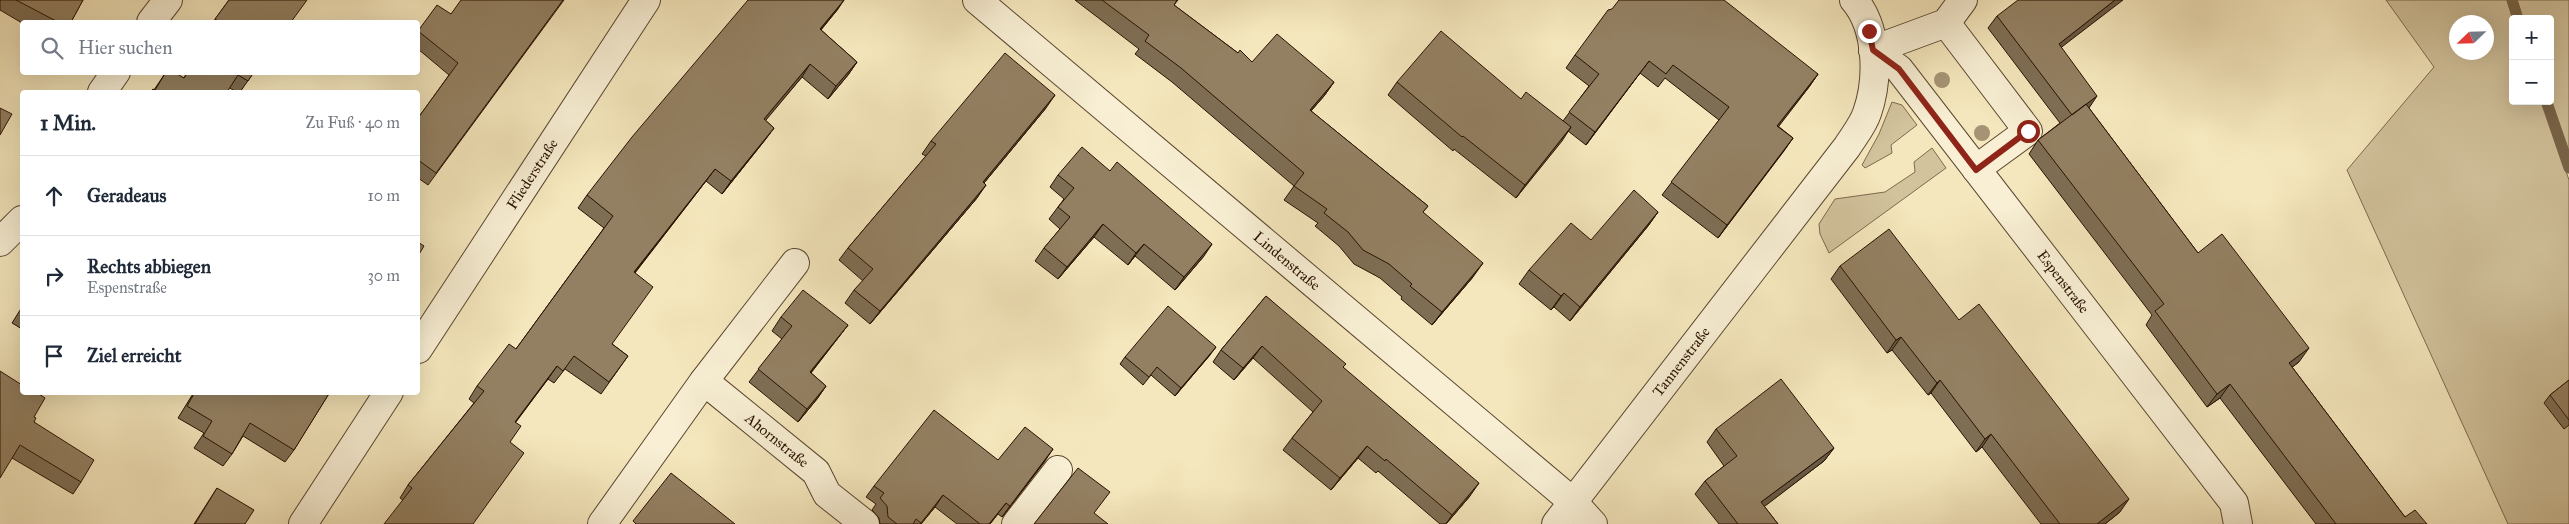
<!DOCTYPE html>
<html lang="de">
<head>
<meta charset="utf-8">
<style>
  :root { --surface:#fff; --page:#f6f6f7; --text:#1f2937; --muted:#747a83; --line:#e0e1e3 }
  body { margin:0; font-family:"IM FELL Great Primer",serif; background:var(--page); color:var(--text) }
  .controls { position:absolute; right:15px; top:15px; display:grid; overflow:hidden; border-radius:5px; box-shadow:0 5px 20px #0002 }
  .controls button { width:45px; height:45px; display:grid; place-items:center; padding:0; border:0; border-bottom:1px solid var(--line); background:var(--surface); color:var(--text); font:25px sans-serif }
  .compass { position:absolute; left:2449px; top:15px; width:45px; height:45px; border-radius:50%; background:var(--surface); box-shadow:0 5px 20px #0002; rotate:247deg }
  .stop { position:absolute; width:15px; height:15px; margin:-11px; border:4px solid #8f2418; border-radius:50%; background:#fff }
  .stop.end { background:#8f2418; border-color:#fff; box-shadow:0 1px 5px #0008 }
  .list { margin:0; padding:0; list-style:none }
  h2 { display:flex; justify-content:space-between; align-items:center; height:65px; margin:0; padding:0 20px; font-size:21px }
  h2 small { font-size:16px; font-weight:400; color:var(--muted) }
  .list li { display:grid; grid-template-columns:32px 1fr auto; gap:15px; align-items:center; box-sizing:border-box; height:80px; padding:0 20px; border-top:1px solid var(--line) }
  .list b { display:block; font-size:19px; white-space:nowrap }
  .list p { margin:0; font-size:16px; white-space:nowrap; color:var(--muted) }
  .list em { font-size:16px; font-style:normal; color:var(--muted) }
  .icon { flex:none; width:28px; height:28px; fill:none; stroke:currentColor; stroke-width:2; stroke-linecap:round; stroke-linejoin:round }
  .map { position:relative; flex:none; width:2569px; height:524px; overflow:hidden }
  .search { position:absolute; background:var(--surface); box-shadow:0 5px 20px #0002; left:20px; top:20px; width:400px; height:55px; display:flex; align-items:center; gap:12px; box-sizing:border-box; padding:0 18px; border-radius:5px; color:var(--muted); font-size:19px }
  .panel { position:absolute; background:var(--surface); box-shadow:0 5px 20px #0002; left:20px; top:90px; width:400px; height:305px; border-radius:5px }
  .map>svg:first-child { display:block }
  .green { fill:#d2c39d; stroke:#7d6a4e; fill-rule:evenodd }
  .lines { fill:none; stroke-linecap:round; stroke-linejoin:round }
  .stream { stroke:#79664b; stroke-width:11 }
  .minor-casing { stroke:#5b462f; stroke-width:30 }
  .minor { stroke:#f8efd4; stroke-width:28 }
  .tree { fill:#a59373 }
  .wall { fill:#7e6e54; stroke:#281100 }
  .shaded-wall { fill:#675a45; stroke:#281100 }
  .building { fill:#938062; stroke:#281100 }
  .route { stroke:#8f2418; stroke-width:6 }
  .labels { text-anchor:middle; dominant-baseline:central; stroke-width:4; stroke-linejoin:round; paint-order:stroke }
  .street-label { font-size:15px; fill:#281100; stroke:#f8efd4 }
</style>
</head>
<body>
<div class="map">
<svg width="2569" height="524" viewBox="0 0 2569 524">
  <rect width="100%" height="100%" fill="#f5e7bd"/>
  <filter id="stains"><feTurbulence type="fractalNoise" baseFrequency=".004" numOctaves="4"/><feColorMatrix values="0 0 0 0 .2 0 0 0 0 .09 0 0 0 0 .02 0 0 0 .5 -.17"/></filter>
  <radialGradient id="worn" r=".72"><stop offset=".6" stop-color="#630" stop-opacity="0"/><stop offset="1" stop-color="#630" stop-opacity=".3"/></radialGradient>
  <path class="green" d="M 2386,0 L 2507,0 L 2514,19 L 2513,101 L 2542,101 L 2569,180 L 2569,524 L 2508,524 L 2347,170 L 2434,67 ZM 2456,22 L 2486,22 L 2486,52 L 2456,52 Z
    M 2517,0 L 2569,0 L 2569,151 L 2550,96 L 2550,19 L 2523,19 Z
    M 1892,102 L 1902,105 L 1917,125 L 1891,145 L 1892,153 L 1865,168 L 1862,165 L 1879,134 Z
    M 1932,148 L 1946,168 L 1829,253 L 1820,234 L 1819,224 L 1835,199 L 1885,192 L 1915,172 L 1914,162 Z"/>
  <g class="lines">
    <path class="stream" d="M 2512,0 L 2518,19
      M 2546,101 L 2569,168"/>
    <g class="minor-casing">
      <g id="minor">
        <path id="s1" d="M 977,0 L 1573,502 L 1593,524"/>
        <path d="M 151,22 L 168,0"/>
        <path d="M 1946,23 L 2028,131 L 1976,169"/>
        <path id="s2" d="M 1873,50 L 1899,69 L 2234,503 L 2238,524"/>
        <path d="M 1873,50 L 1946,23 L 1963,0"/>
        <path d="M 102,92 L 116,72"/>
        <path d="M 0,242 L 22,220"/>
        <path id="s3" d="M 418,349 L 646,0"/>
        <path id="s4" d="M 704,381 L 816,472 L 827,494 L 865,524"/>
        <path d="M 303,524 L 389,392"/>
        <path d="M 602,524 L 704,381 L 795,263"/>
        <path d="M 1016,524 L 1058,470"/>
        <path id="s5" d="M 1556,524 L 1847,147 C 1854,136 1863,125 1867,113 C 1879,79 1878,28 1854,0"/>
      </g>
    </g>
    <use href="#minor" class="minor"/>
  </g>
  <g class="tree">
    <circle cx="1942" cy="80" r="8"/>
    <circle cx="1982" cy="133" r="8"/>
  </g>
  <path class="wall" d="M 0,0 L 83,0 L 71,22 L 22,23 L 0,10 Z
    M 229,0 L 291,22 L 213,22 Z
    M 564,0 L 428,185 L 418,178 L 418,118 L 449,75 L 418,49 L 418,31 L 451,14 Z
    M 1075,0 L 1178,0 L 1174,5 L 1238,53 L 1252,62 L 1334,82 L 1324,96 L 1311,111 L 1428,206 L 1423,212 L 1473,277 L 1432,325 L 1401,299 L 1402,297 L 1380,278 L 1354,264 L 1339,246 L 1315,226 L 1318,223 L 1284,200 L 1294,186 L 1172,82 L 1135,54 L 1139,49 Z
    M 838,9 L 821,30 L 857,62 L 848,75 L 828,99 L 802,77 L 765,120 L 774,128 L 765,140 L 722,194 L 706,181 L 635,273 L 612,344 L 628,356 L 601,394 L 565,369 L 554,383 L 548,379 L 516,422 L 403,500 L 400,498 L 408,485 L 474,403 L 469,399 L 477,386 L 516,349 L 604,228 L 578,208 L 587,195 Z
    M 1997,16 L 2061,47 L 2089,108 L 2198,253 L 2299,362 L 2292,367 L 2405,517 L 2427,524 L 2316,524 L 2220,398 L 2207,407 L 2146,325 L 2152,315 L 2029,154 L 2038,140 L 2060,123 L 1988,28 Z
    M 1575,55 L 1818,74 L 1809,87 L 1778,126 L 1793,138 L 1718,238 L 1662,195 L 1719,120 L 1665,78 L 1658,87 L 1640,73 L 1586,145 L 1568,131 L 1516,198 L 1454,149 L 1453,151 L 1388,95 L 1397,82 L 1521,99 L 1563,121 L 1589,86 L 1566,68 Z
    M 166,72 L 184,78 L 187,72 L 254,72 L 240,92 L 236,92 L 230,88 L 154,90 Z
    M 1046,108 L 984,183 L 977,198 L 870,324 L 845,303 L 854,290 L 863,281 L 839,260 L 848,248 L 926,156 L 922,154 L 931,141 Z
    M 1058,175 L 1204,256 L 1175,290 L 1135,256 L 1128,265 L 1094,237 L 1058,279 L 1035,261 L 1044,248 L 1060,229 L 1049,219 L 1064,199 L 1050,187 Z
    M 1658,212 L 1648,226 L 1570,321 L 1554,307 L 1551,310 L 1519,284 L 1529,270 L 1591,240 Z
    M 1840,266 L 1959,320 L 2120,512 L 2105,524 L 2041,524 L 1982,447 L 1976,452 L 1931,393 L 1928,395 L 1892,350 L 1887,353 L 1831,279 Z
    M 1266,296 L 1343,367 L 1470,496 L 1446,524 L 1440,524 L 1378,471 L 1376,473 L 1358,458 L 1331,490 L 1283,450 L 1292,438 L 1313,412 L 1253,358 L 1234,380 L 1213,362 L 1221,350 Z
    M 22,307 L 22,329 L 12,323 Z
    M 781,317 L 848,325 L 838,338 L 811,373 L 826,386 L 817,399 L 798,422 L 749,382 L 782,339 L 772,331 Z
    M 1210,355 L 1175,396 L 1151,375 L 1143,385 L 1120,364 L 1125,357 Z
    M 2569,380 L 2569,425 L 2564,429 L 2544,403 L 2550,395 Z
    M 194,392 L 330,392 L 294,450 L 285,462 L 243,436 L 232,454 L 223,466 L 194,448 L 204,433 L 178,418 Z
    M 34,417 L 34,422 L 81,482 L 73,494 L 12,458 Z
    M 1716,429 L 1834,448 L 1824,461 L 1764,506 L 1778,524 L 1719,524 L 1695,494 L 1705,481 L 1724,466 L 1707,442 Z
    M 998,460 L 1045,461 L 1002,517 L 998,514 L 990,524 L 957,524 L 935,507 L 921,524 L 880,524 L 879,518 L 872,510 L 876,504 L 866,497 L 874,486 Z
    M 217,488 L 245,524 L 194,524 Z"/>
  <path class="shaded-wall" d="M 844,0 L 838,9 L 811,41 L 820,29 Z
    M 2115,0 L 2123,0 L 2050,56 L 2059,44 Z
    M 1649,61 L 1586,145 L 1595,132 Z
    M 857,62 L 848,75 L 828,99 L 836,86 Z
    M 810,64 L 802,77 L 756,132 L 764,119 Z
    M 1818,74 L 1809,87 L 1769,139 L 1777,126 Z
    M 1334,82 L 1324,96 L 1300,123 L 1310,110 Z
    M 1055,95 L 1046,108 L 974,195 L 983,182 Z
    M 2097,96 L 2089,108 L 2072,115 Z
    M 1571,127 L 1562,141 L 1516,198 L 1525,185 Z
    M 774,128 L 765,140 L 722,194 L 731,181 Z
    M 1793,138 L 1784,151 L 1718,238 L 1727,225 Z
    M 715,169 L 706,181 L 625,285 L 634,272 Z
    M 986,185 L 977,198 L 870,324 L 880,311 Z
    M 1658,212 L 1648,226 L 1570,321 L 1580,307 Z
    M 1103,224 L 1094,237 L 1058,279 L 1067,267 Z
    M 1144,244 L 1135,256 L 1128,265 L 1136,253 Z
    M 1212,244 L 1204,256 L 1175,290 L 1184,277 Z
    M 1483,263 L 1473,277 L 1432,325 L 1442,312 Z
    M 1564,293 L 1554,307 L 1551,310 L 1561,296 Z
    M 848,325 L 838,338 L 801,385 L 810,372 Z
    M 1901,337 L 1892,350 L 1887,353 L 1896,340 Z
    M 1262,346 L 1253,358 L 1234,380 L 1243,368 Z
    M 1216,347 L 1210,355 L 1175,396 L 1181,388 Z
    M 2309,348 L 2299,362 L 2279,377 L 2289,363 Z
    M 557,366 L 548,379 L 506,434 Z
    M 1940,380 L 1931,393 L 1928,395 L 1937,383 Z
    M 2230,384 L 2220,398 L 2207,407 L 2217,394 Z
    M 826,386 L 817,399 L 798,422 L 807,409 Z
    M 1991,434 L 1982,447 L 1976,452 L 1985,439 Z
    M 1367,446 L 1358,458 L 1331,490 L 1340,478 Z
    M 1834,448 L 1824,461 L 1752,516 L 1761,502 Z
    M 1053,449 L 1045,461 L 1002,517 L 1010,506 Z
    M 1479,483 L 1470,496 L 1446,524 L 1452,515 Z
    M 943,495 L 935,507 L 921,524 L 920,524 Z
    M 2129,499 L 2120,512 L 2105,524 L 2097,524 Z
    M 1006,503 L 990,524 L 989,524 Z"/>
  <path class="building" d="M 16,0 L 83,0 L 71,22 L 58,22 Z
    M 229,0 L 307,0 L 291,22 L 220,22 L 215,19 Z
    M 461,0 L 563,0 L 436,173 L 418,160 L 418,118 L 458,63 L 418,31 L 437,5 L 451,14 Z
    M 748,0 L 844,0 L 820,29 L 857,62 L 836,86 L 810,64 L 764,119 L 774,128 L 731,181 L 715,169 L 634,272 L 653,287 L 612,344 L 628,356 L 609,382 L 574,356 L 563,371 L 557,366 L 515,422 L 521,426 L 510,442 L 524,453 L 473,524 L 384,524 L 412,488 L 408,485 L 484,391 L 477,386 L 509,344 L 516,349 L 613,216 L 587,195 L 632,137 Z
    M 1102,0 L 1177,0 L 1174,5 L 1238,53 L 1240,50 L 1252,62 L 1277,34 L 1334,82 L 1310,110 L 1428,206 L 1423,212 L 1483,263 L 1442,312 L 1410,286 L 1412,284 L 1389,264 L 1363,250 L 1348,232 L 1324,213 L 1327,209 L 1294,186 L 1304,173 L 1181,68 L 1145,41 L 1149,35 Z
    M 1619,0 L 1724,0 L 1818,74 L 1777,126 L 1793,138 L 1727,225 L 1671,182 L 1729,107 L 1673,65 L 1666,74 L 1649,61 L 1595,132 L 1569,112 L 1599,74 L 1575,55 L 1608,10 L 1612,9 Z
    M 2018,0 L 2115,0 L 2059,44 L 2097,96 L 2072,115 L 1997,16 Z
    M 1441,31 L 1521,99 L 1526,92 L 1571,127 L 1525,185 L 1463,136 L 1462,137 L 1397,82 Z
    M 1005,53 L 1055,95 L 983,182 L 986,185 L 880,311 L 854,290 L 873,269 L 848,248 L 936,144 L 931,141 Z
    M 166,72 L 174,72 L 184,78 L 188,72 L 254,72 L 248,81 L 238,75 L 227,92 L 150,92 L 153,89 L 155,90 Z
    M 2086,104 L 2198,253 L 2222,234 L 2309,348 L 2289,363 L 2405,517 L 2415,510 L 2427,524 L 2336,524 L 2230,384 L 2217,394 L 2155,311 L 2164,304 L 2038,140 Z
    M 0,108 L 12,114 L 0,135 Z
    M 1082,147 L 1110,171 L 1117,162 L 1212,244 L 1184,277 L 1144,244 L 1136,253 L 1103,224 L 1067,267 L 1044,248 L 1070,217 L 1058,207 L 1074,188 L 1058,175 Z
    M 1634,190 L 1658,212 L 1580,307 L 1564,293 L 1561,296 L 1529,270 L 1571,223 L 1591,240 Z
    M 1889,229 L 1959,320 L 1979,304 L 2129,499 L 2097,524 L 2060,524 L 1991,434 L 1985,439 L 1940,380 L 1937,383 L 1901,337 L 1896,340 L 1840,266 Z
    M 418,242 L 424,246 L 418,256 Z
    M 803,290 L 848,325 L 810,372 L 826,386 L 807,409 L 758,369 L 792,326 L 781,317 Z
    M 1266,296 L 1346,364 L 1343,367 L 1479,483 L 1452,515 L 1386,459 L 1385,461 L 1367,446 L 1340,478 L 1292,438 L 1322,401 L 1262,346 L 1243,368 L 1221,350 Z
    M 1168,306 L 1216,347 L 1181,388 L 1157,367 L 1149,377 L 1125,357 Z
    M 0,371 L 22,385 L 22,392 L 36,392 L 45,398 L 34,417 L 36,418 L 34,422 L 94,460 L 81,482 L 20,445 L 0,478 Z
    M 1781,379 L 1834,448 L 1761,502 L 1778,524 L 1738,524 L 1705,481 L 1737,456 L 1716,429 Z
    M 2569,380 L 2569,420 L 2550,395 Z
    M 195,392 L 330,392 L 294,450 L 250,423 L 232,454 L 203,436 L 212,421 L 187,406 Z
    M 934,410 L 998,460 L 1025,427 L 1053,449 L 1010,506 L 1006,503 L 989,524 L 980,524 L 943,495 L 921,523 L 916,519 L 913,524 L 897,524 L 888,517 L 887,506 L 880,498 L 884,493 L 874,486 Z
    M 1078,468 L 1110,492 L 1094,513 L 1108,524 L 1034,524 Z
    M 671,473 L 735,524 L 636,524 L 633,521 Z
    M 217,488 L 254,510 L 245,524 L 195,524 Z"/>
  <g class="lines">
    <path class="route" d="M 1869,31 L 1873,50 L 1899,69 L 1976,170 L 2028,131"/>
  </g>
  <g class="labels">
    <g class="street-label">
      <text stroke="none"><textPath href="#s3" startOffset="209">Fliederstraße</textPath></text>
      <text stroke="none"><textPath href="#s1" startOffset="405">Lindenstraße</textPath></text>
      <text stroke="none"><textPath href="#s2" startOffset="301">Espenstraße</textPath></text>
      <text stroke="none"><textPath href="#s5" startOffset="205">Tannenstraße</textPath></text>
      <text stroke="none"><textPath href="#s4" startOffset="94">Ahornstraße</textPath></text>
    </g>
  </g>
  <rect width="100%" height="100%" filter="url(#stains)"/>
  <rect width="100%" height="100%" fill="url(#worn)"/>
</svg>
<div class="controls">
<button>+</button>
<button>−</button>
</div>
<svg class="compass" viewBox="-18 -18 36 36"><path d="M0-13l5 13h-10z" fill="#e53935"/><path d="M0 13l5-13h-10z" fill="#747a83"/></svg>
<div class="stop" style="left:2028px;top:131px"></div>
<div class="stop end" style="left:1869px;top:31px"></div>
<div class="search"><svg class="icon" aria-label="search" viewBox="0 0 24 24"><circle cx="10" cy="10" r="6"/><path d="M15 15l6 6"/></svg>Hier suchen</div>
<section class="panel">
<h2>1 Min.<small>Zu Fuß · 40 m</small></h2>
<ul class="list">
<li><svg class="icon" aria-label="ahead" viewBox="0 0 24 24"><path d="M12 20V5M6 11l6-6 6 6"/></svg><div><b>Geradeaus</b></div><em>10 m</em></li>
<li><svg class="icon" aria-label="right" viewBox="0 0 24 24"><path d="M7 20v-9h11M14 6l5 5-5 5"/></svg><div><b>Rechts abbiegen</b><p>Espenstraße</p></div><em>30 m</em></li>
<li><svg class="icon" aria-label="arrive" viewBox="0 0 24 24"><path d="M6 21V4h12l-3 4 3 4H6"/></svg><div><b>Ziel erreicht</b></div></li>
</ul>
</section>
</div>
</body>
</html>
